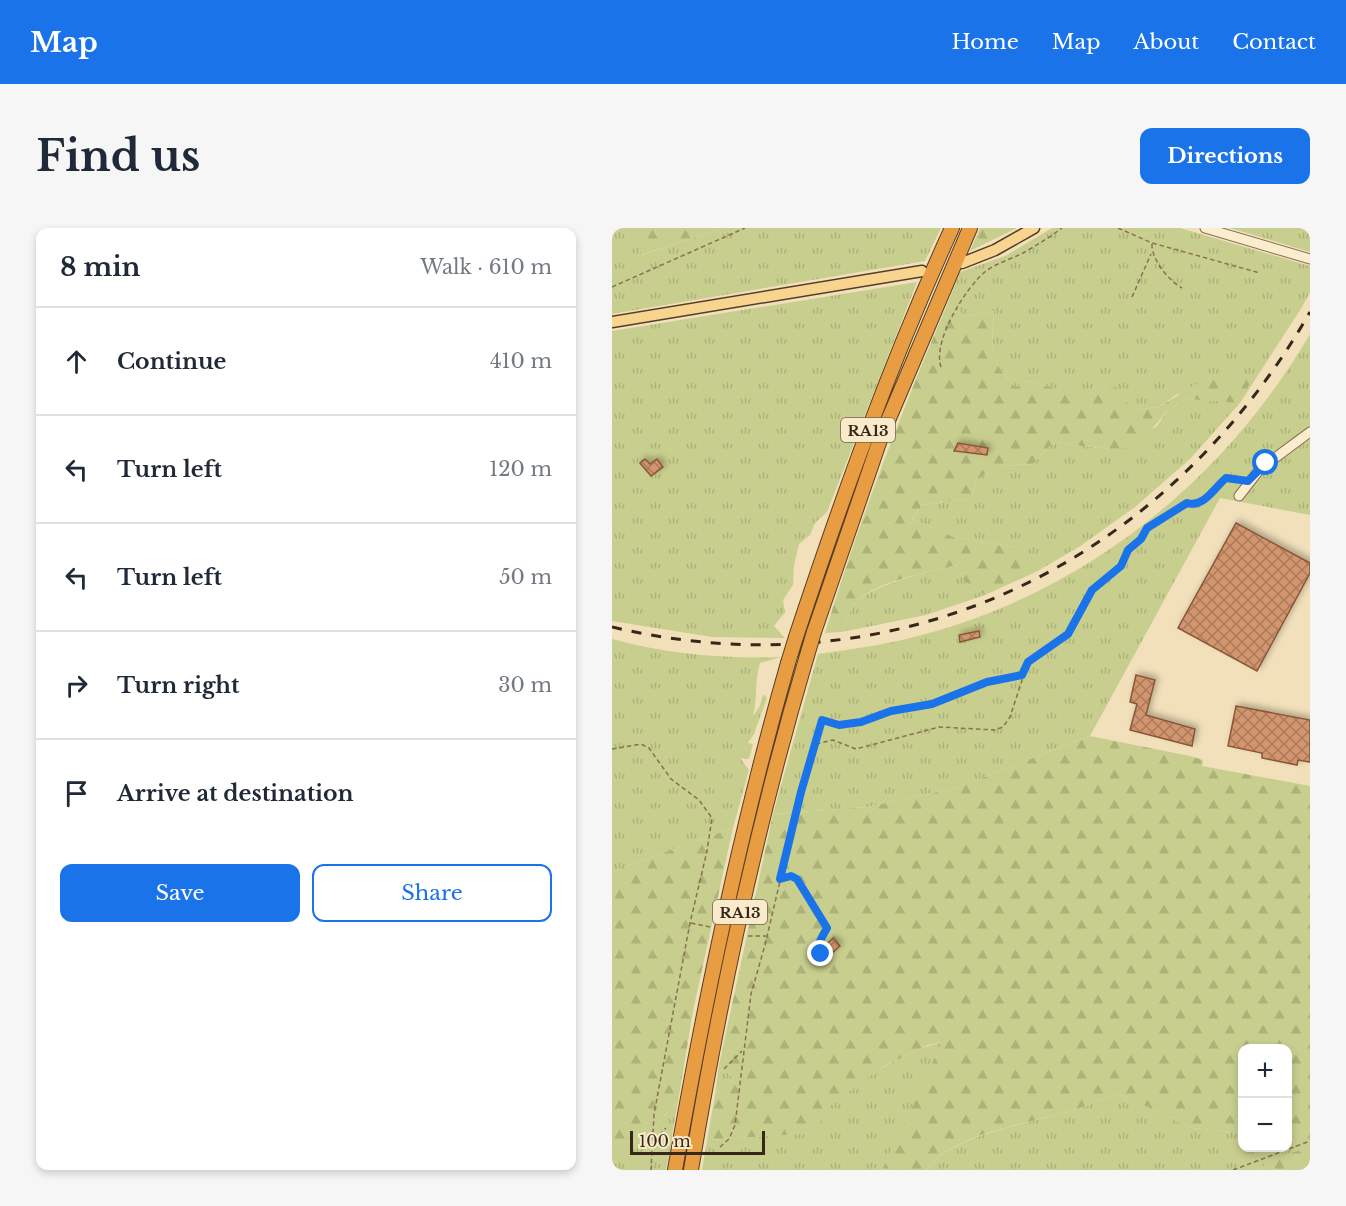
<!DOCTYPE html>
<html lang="en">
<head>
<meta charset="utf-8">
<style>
  :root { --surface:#fff; --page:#f6f6f7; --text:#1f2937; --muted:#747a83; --line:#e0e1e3; --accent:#1a73e8 }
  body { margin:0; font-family:"Libre Baskerville",serif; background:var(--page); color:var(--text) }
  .controls { position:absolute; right:18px; bottom:18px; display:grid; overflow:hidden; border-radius:12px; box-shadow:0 3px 9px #0003 }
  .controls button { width:54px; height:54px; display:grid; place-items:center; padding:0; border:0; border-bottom:2px solid var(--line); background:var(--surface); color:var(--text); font:30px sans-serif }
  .scale { position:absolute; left:18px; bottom:15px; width:135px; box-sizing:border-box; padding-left:6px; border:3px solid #36271a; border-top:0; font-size:16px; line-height:21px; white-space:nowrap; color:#36271a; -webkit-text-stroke:4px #f8eaca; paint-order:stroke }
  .stop { position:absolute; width:18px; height:18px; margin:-14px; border:4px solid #1a73e8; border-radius:50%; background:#fff }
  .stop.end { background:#1a73e8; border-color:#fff; box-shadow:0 2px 6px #0008 }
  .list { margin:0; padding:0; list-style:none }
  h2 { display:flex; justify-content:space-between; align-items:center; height:78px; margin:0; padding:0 24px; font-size:26px }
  h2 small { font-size:20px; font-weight:400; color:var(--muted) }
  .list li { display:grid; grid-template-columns:39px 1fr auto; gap:18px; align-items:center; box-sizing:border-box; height:108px; padding:0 24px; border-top:2px solid var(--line) }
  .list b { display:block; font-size:22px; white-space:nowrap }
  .list em { font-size:20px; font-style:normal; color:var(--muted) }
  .actions { display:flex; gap:12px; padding:18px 24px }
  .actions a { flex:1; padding:14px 0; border:2px solid var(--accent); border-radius:12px; text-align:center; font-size:21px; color:var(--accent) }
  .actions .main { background:var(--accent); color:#fff }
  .icon { flex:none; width:33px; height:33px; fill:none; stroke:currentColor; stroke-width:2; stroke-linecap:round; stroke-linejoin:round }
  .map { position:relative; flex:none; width:698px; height:942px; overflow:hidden; border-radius:12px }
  header { display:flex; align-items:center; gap:36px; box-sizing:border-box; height:84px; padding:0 30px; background:var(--accent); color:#fff }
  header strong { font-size:28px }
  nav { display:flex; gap:33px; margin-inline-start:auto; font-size:21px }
  .intro { display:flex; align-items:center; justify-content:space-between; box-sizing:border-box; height:144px; padding:0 36px }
  h1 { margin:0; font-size:42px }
  .button { padding:15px 27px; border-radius:12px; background:var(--accent); color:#fff; font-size:21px; font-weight:700 }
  main { display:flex; gap:36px; padding:0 36px }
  aside { flex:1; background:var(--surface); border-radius:12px; box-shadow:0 3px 9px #0003 }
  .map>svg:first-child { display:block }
  .grass { fill:url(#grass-tufts) }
  .forest { fill:url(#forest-firs) }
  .building { fill:url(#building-cross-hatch); stroke:#895738; stroke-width:1.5; filter:url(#shadow) }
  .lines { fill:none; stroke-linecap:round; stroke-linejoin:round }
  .minor-casing { stroke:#896f53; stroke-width:11 }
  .major-casing { stroke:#553d29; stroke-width:13 }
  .highway-casing { stroke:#553d29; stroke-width:16 }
  .path { stroke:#896f53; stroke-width:1.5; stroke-dasharray:4.5 3; stroke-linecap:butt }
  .minor { stroke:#fbedce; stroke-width:9 }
  .major { stroke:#f8d58e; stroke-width:10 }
  .highway { stroke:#e99d42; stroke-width:14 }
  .rail { stroke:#36271a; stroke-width:3; stroke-dasharray:10 10; stroke-linecap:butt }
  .highway-bridge-casing { stroke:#553d29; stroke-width:16; stroke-linecap:butt }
  .highway-bridge { stroke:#e99d42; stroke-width:14 }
  .route { stroke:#1a73e8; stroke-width:8 }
  .labels { text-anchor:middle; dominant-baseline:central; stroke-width:6; stroke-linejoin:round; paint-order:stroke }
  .shield { fill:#f8eaca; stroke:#70624f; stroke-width:1.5 }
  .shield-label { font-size:15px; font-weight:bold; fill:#36271a }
</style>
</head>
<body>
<header>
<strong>Map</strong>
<nav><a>Home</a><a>Map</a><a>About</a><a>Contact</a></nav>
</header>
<div class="intro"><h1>Find us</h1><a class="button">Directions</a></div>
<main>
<aside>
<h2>8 min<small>Walk · 610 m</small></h2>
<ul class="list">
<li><svg class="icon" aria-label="ahead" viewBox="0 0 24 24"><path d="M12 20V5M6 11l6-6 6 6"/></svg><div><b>Continue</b></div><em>410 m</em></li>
<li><svg class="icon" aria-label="left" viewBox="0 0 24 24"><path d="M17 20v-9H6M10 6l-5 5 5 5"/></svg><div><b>Turn left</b></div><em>120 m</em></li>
<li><svg class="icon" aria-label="left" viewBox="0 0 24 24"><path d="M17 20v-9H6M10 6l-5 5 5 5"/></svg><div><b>Turn left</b></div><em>50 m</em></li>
<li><svg class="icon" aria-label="right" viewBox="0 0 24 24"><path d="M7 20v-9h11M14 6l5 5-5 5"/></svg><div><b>Turn right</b></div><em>30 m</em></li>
<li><svg class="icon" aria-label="arrive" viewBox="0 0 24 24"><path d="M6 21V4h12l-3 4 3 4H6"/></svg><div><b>Arrive at destination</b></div></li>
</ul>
<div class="actions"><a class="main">Save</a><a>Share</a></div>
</aside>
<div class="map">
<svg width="698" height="942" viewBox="0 0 698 942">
  <defs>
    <pattern id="grass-tufts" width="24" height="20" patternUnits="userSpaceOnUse" patternTransform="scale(1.5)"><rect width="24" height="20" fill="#c8cf8e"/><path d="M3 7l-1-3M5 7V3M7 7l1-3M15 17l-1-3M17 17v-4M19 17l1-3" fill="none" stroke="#acb27a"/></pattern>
    <pattern id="forest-firs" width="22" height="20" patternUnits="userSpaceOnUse" patternTransform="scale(1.5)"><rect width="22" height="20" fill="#c8cf8e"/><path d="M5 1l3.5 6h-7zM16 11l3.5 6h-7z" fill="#acb27a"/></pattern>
    <pattern id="building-cross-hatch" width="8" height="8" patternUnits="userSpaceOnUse" patternTransform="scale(1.5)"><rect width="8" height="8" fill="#d2956d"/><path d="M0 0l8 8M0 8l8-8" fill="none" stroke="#ab7a59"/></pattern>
    <filter id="shadow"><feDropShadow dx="3" dy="-3" stdDeviation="3" flood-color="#0004"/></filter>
  </defs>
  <rect width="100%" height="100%" fill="#f1e0ba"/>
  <path class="grass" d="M 0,0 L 23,0 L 30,27 L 110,0 L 329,0 L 313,33 L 0,86 Z
    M 440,0 L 568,0 L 698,38 L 698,64 L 690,79 L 628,175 L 578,231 L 523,279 L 470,317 L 424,344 L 404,319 L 341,309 L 300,291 L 310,277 L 359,271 L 364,252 L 387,238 L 421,236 L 441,215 L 500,221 L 544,199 L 556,182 L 575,171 L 628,174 L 640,149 L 564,167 L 547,179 L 521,182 L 503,159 L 468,168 L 415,153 L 404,159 C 377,135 379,117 382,83 L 355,88 L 335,77 L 348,44 L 393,28 Z
    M 618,0 L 698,0 L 698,24 Z
    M 305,54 L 215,284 L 203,295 L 198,307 L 187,316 L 182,337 L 181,357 L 171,372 L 173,384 L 162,398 L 173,410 L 100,409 L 0,393 L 0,103 Z
    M 698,106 L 698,198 L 642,240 L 623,270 L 631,271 L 653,243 L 698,211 L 698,287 L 608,270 L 478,508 L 344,560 L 255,579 L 161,586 L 206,426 C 242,421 278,416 313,406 C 477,362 613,251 698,106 Z
    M 345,337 L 352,353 L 373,367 L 314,387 L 230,404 C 234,396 236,385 241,378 C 257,356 319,343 345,337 Z
    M 0,411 C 54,426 112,431 169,429 L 148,435 C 142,454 146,469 141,488 L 148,478 L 151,466 L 155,470 L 142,506 L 136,515 L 141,516 L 137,531 L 128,530 L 137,542 L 121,600 L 0,643 Z
    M 331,814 L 271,940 L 273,942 L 90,942 L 95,912 L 201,905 C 207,896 212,885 219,877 C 241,854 299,820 331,814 Z
    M 107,837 L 122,851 L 103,867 Z
    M 508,866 L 580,900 L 630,905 L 630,920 L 659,920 L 667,926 L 698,913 L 698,924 C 678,921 661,931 646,942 L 314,942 C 338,909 403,898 441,888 C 464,882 486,873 508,866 Z
    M 66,874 L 60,907 L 47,893 Z
    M 60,912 L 54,942 L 0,942 L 0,914 Z"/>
  <path class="forest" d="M 23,0 L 110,0 L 29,27 Z
    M 368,0 L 405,0 L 358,23 Z
    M 335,77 L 355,88 L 382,83 C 379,116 377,135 404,159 L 414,153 L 468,167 L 504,159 L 521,182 L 547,179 L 594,150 L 641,149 L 628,175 L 575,171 L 556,182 L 525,219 L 500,221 L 441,215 L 421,236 L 387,238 L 364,252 L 359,271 L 310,277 L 300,291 L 341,309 L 404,319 L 424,344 L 373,367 L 352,353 L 345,337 C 317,344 258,354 241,378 C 236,385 234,396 230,404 L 213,405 C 247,293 289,185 335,77 Z
    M 478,508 L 578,528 L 591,532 L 590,538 L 698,558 L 698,913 L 667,926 L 659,920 L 676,920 L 676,820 L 630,820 L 630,905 L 580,900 L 508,866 C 486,873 464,882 441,888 C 402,898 339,908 314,942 L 273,942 L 271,940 L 330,814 L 316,817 L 272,838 L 219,877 L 202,905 L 95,912 L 103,867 L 122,851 L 107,837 L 161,586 L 255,579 L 344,560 Z
    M 121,600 L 81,783 L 66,874 L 47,893 L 60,907 L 60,912 L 0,914 L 0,643 Z
    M 689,922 L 698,924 L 698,942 L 646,942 L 662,930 Z"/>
  <path class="building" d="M 346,215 L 376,220 L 375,227 L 342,223 Z
    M 33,231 L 38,236 L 45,231 L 51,239 L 39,248 L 28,235 Z
    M 624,295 L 698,335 L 698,345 L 645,443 L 566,400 Z
    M 367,403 L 368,409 L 348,414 L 347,407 Z
    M 524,447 L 543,452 L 534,487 L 583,501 L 580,518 L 518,502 L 525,476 L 518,474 Z
    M 624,478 L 698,492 L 698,534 L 686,532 L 685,537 L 650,530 L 650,525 L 616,518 Z
    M 221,710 L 228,718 L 219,726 L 213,718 Z"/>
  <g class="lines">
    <g class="minor-casing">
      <path id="minor" d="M 593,0 L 698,31
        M 627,268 L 648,241 L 698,204"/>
    </g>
    <g class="major-casing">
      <path id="major" d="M 350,35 L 383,22 L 422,0
        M 0,94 L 310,43"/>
    </g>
    <g class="highway-casing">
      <path id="highway" d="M 202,404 L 269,209 L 358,0
        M 184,409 C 230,270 279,133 340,0
        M 63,942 C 93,771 128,602 176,435
        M 79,942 C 108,769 144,599 194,431"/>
    </g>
    <path class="path" d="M 506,0 L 540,15 L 648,45
      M 540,16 C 539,31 557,53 570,60
      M 0,59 L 133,0
      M 520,69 L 539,26
      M 329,139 C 320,113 354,59 374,43 C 385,35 399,31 411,25 C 425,17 438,9 450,0
      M 204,516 L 221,512 L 244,521 L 327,499 L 383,502 L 391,499 L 398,489 L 416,434 L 456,406 L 480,362 L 509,338 L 516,322 L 529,311 L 535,301 L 575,275 C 592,280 602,260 614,250 L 626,252
      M 0,521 L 29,516 L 37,520 L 59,551 L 87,572 L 100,590 L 95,623 L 78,695 L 42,886 L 39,942
      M 168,650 L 179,648 L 185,651 L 215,700 C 210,710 204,715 209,726
      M 79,695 L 98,699
      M 136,708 L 154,708
      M 112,841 L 130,823
      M 42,912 L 54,900
      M 108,919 L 117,911 L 123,897 L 139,766 L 153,717 L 189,564 L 210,492 L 227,497 L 249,494 L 279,483 L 320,476 L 375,454 L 410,447
      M 621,942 L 698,913"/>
    <use href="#minor" class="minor"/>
    <use href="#major" class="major"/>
    <use href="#highway" class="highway"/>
    <path class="rail" d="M 0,399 C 287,467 554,335 698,84"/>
    <g class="highway-bridge-casing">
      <path id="highway-bridge" d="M 194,431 L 202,404
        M 176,435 L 184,409"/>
    </g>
    <use href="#highway-bridge" class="highway-bridge"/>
  </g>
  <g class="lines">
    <path class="route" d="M 209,726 C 204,715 210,710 215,700 L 185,651 L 179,648 L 168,651 L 189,564 L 210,492 L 227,497 L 249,494 L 279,483 L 320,476 L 375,454 L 410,447 L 416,434 L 456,406 L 480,362 L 509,338 L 516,322 L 529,311 L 535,300 L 575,275 C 592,280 602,260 614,250 L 636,253 L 654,235"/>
  </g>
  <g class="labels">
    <g class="shield">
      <rect x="229" y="190" width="54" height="24" rx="4.5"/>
      <rect x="101" y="672" width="54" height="24" rx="4.5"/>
    </g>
    <g class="shield-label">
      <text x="256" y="202">RA13</text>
      <text x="128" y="684">RA13</text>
    </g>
  </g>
</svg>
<div class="controls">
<button>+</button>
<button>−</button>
</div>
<div class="scale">100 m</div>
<div class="stop" style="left:654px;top:235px"></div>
<div class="stop end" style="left:209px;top:726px"></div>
</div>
</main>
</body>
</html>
